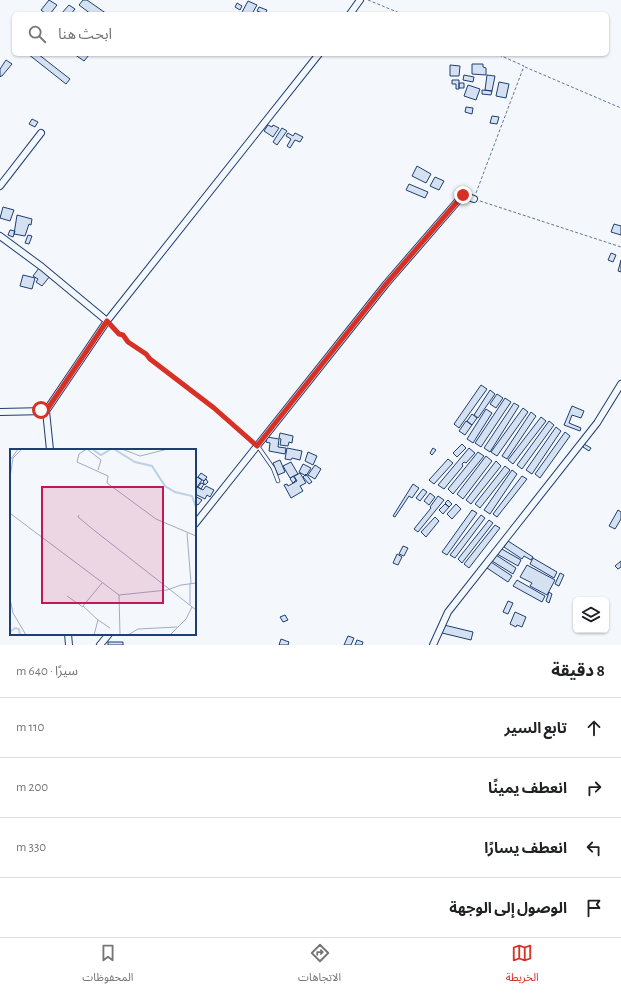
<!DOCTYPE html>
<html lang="ar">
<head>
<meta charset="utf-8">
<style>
  :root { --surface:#fff; --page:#f6f6f6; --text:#202124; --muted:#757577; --line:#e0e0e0; --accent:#d93025 }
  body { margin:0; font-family:"Alegreya Sans","Noto Sans Arabic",sans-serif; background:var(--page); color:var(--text); direction:rtl }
  .controls { position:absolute; right:12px; bottom:12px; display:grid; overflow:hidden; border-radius:6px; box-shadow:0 1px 3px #0004 }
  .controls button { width:36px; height:36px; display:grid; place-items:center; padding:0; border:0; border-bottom:1px solid var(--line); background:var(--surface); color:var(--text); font:20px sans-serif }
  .stop { position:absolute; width:12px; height:12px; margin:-9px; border:3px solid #d93025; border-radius:50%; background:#fff }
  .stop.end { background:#d93025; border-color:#fff; box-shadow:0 1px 4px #0008 }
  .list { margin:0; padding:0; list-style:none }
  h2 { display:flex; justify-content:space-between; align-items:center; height:52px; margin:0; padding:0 16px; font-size:17px }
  h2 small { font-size:13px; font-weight:400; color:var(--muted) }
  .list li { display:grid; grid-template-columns:26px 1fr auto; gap:12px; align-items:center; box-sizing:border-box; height:60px; padding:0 16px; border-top:1px solid var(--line) }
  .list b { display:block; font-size:15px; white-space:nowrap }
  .list em { font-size:13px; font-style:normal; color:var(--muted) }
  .icon { flex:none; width:22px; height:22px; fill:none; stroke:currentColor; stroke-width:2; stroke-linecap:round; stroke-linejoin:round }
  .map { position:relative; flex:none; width:621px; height:645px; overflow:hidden; direction:ltr }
  .search { position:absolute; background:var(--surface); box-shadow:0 1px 3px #0004; left:12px; right:12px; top:12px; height:44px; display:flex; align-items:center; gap:10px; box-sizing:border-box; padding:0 14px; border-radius:6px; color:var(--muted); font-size:15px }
  .sheet { height:292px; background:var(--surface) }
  nav { display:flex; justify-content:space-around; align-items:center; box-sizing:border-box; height:56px; border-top:1px solid var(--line); background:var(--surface); font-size:11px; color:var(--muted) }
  nav a { display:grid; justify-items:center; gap:2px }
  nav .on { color:var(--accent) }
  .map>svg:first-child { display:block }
  .building { fill:#d5e0f0; stroke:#1d3f73 }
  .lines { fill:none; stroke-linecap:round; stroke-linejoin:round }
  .service-casing { stroke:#1d3f73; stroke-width:4.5 }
  .minor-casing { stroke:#1d3f73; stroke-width:8 }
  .path { stroke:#5e769c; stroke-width:1; stroke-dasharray:3 2; stroke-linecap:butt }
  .service { stroke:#f4f7fb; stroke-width:3 }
  .minor { stroke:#f4f7fb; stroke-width:6 }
  .route { stroke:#d93025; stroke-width:5 }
  .inset-river { fill:none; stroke:#bed0e5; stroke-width:2 }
  .inset-road { fill:none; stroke:#9eadc5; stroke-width:1 }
  .view { fill:#c2185b; fill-opacity:0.15; stroke:#c2185b; stroke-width:2 }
  .inset-edge { fill:none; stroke:#1d3f73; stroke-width:2 }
</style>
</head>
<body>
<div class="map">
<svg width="621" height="645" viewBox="0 0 621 645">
  <rect width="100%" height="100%" fill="#f4f7fb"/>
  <path class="building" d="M 49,0 L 57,5 L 50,14 L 46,14 L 41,10 Z
    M 83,0 L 87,0 L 107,14 L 91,14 L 79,5 Z
    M 248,1 L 257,5 L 252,14 L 241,14 Z
    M 237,3 L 242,6 L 240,10 L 235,7 Z
    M 69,5 L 75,9 L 71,14 L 61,14 Z
    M 259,7 L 267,10 L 265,14 L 257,11 Z
    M 28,54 L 38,54 L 70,79 L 66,84 Z
    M 74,54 L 88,54 L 89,55 L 84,61 Z
    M 6,60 L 12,64 L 2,76 L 1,76 L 0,77 L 0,69 Z
    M 472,64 L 483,64 L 483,67 L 486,68 L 486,75 L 472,74 Z
    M 450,65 L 460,66 L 459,76 L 450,76 Z
    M 464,75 L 474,77 L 473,82 L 463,80 Z
    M 487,75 L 495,76 L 492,91 L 485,90 Z
    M 452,80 L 459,80 L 459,89 L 456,89 L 456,84 L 452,84 Z
    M 499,82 L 509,84 L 506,98 L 496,96 Z
    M 459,83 L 464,83 L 464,88 L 459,88 Z
    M 468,85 L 480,89 L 476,100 L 464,96 Z
    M 482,90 L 492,91 L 491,95 L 482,94 Z
    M 466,107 L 473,108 L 472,114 L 465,112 Z
    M 492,116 L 499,117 L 497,124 L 490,123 Z
    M 32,119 L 38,122 L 35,127 L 29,124 Z
    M 268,125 L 272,127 L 273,125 L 279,128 L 273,137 L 264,131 Z
    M 282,128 L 287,131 L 277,145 L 273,142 Z
    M 288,133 L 293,136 L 295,133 L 303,137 L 300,142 L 295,140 L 290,148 L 287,146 L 291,139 L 286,136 Z
    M 417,166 L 431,174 L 426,183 L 412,176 Z
    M 435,177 L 444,181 L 439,190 L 430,186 Z
    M 409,184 L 428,192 L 425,198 L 406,190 Z
    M 3,207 L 14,210 L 10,221 L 0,218 Z
    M 17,215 L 32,219 L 31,225 L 29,224 L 25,236 L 14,234 Z
    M 614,224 L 621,226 L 621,235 L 611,232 Z
    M 10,230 L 15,231 L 13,237 L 8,235 Z
    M 28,235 L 32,236 L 29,244 L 25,243 Z
    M 611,253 L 616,255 L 613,262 L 608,260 Z
    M 621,260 L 621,272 L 618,271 Z
    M 39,268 L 50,276 L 42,286 L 36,282 L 38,279 L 33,276 Z
    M 23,275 L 35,278 L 32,289 L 20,286 Z
    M 481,385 L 487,389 L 459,428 L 454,424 Z
    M 490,390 L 495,394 L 478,418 L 474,415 Z
    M 497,394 L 503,398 L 496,408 L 490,404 Z
    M 505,398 L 511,402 L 481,447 L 475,443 Z
    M 514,403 L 519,406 L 490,452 L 484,448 Z
    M 572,406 L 584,411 L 581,418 L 572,415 L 569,423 L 581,428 L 580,431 L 564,425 Z
    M 523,408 L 528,412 L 497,456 L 491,452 Z
    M 486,409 L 492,413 L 473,443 L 467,439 Z
    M 531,412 L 536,416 L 507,459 L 502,456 Z
    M 472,414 L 477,418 L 472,425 L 467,421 Z
    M 541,417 L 546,421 L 513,464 L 508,460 Z
    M 466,421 L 472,425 L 465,435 L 459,431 Z
    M 549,421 L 554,425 L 522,469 L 517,465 Z
    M 556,427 L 561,431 L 532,474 L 526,470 Z
    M 565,432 L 570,436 L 540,478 L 535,474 Z
    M 280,433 L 293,436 L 292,443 L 289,442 L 288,446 L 280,445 L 281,439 L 279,438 Z
    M 267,437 L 279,439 L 278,447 L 286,448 L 285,454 L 269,451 L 270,443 L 266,442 Z
    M 462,444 L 466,448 L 457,457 L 453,453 Z
    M 584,444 L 591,448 L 589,451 L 583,447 Z
    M 287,448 L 302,451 L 300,460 L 292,458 L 291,460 L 285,459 Z
    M 433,448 L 436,450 L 432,455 L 430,453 Z
    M 469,448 L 475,453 L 466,463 L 464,462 L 462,464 L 463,466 L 444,489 L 438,485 Z
    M 308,452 L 317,456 L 313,465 L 305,461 Z
    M 478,452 L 484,456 L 453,494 L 448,489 Z
    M 486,456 L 492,461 L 463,499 L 457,494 Z
    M 448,459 L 453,463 L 434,484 L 429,480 Z
    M 280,460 L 285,472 L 278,475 L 273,463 Z
    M 496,461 L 501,466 L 471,504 L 466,500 Z
    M 291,462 L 298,474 L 290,478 L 283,466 Z
    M 303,464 L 311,468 L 306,476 L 299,472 Z
    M 315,465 L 321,469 L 315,479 L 308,475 Z
    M 505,466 L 510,470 L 480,508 L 475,504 Z
    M 512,470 L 517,474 L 490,514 L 484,510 Z
    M 201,473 L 207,477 L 204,481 L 198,477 Z
    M 300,473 L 306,483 L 300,486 L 303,491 L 291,498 L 284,485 L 287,484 L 288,486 L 297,481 L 294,476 Z
    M 306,474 L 312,482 L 309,484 L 303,477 Z
    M 293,476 L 296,480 L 293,483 L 290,479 Z
    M 522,476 L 527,479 L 497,517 L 493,514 Z
    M 197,477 L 202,480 L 195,490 L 195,478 Z
    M 206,479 L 208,482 L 205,485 L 203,482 Z
    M 201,483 L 204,484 L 201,489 L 198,487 Z
    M 413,484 L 419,488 L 412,498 L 409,496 L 395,517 L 393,516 Z
    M 206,486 L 214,490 L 210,497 L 207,495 L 205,499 L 195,494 L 195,491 L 197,487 L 203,490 Z
    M 423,489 L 427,492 L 420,501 L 416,498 Z
    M 430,493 L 435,497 L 429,505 L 424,501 Z
    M 195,496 L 202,500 L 198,505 L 195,503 Z
    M 438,496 L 444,500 L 418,532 L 414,529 L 431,508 L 430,507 Z
    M 448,500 L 452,504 L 449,507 L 445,503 Z
    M 445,504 L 449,507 L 443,514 L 439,510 Z
    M 456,504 L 461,509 L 452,519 L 447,514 Z
    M 472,510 L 477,513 L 447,555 L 442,552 Z
    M 618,510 L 621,512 L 621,519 L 615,529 L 609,526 Z
    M 481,515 L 485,518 L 455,558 L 450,555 Z
    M 435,517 L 439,521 L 426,537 L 421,532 Z
    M 489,520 L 493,523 L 462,563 L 458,559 Z
    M 495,525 L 500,528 L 469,568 L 464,564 Z
    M 508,541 L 533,557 L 531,560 L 524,556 L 522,559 L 504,547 Z
    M 403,546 L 408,548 L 404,556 L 399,554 Z
    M 500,548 L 521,560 L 518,566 L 497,554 Z
    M 397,554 L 402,557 L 398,565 L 393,563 Z
    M 496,555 L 516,568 L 513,574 L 492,561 Z
    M 533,558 L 557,572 L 554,578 L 530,564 Z
    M 621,561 L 621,567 L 618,569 L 615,566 Z
    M 491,562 L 512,576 L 508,582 L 487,568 Z
    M 527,565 L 555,580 L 547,595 L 530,586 L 532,583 L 520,577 Z
    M 560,573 L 564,575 L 559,586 L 555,584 Z
    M 517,580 L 545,596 L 542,602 L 513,586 Z
    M 549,592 L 552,594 L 549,603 L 546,601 Z
    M 508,601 L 513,603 L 508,614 L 503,612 Z
    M 515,612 L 526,617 L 522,627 L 517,625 L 516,627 L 510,624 Z
    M 285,615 L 288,620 L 283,622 L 280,617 Z
    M 444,625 L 473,632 L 471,640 L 442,633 Z
    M 348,636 L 354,638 L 351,645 L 344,645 Z
    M 281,639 L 289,642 L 288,645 L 279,645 Z
    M 357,640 L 363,642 L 362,645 L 355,645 Z
    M 108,642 L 123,642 L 123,645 L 108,645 Z"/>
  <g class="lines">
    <g class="service-casing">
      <path id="service" d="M 257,445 L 273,468 L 278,481"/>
    </g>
    <g class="minor-casing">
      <path id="minor" d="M 350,14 L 360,0
        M 0,186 L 41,133
        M 0,236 L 42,267 L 107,321
        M 0,412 L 46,411
        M 50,450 L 46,411 L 107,321 L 319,54
        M 195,524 L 386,284 L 463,195 L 474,199
        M 68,634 L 69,645
        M 100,645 L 109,634
        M 433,645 L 448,612 L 597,423 L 621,384"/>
    </g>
    <path class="path" d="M 368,0 L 402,14
      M 525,67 L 621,108
      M 476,193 L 524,66 L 497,54
      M 480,201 L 621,247
      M 111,326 L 119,334 L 123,335 L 128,342 L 146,354 L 150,359 L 214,408 L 252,441"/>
    <use href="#service" class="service"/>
    <use href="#minor" class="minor"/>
  </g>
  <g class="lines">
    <path class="route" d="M 41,410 L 46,411 L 107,321 L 119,334 L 123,335 L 128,342 L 146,354 L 150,359 L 214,408 L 257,446 L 386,284 L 463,195"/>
  </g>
  <g transform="translate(10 449)">
    <rect width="186" height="186" fill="#f4f7fb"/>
    <path class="inset-river" d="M 82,0 L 91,6 L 101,0M 104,0 L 125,13 L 142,17 L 155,37 L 165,43 L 182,47 L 186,58M 0,183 L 5,179 L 9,180 L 10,186"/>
    <path class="inset-road" d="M 77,0 L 69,5 L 67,13 L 98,27 L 97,34 L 146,70 L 186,87M 77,0 L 91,11 L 88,21M 112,0 L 130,7 L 158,0M 1,10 L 8,0M 0,28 L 3,9 L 12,0M 1,65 L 109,146 L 157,141 L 171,136 L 186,134M 69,66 L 68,68 L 85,82 L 186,161M 177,84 L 181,134M 180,134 L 180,156M 109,146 L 110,186M 57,147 L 73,158M 0,150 L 3,164 L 16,186M 88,171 L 100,179M 84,186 L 88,171 L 73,157 L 92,134M 118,186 L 128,180 L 167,178M 160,186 L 176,170 L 182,158"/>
    <path class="view" d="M 32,38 L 153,38 L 153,154 L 32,154 Z"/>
    <rect width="186" height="186" class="inset-edge"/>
  </g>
</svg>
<div class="controls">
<button><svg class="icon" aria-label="layers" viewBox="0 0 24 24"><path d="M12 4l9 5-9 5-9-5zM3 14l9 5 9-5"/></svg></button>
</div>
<div class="stop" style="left:41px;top:410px"></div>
<div class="stop end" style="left:463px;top:195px"></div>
<div class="search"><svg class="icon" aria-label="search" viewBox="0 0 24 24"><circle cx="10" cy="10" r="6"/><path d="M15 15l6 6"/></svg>ابحث هنا</div>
</div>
<section class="sheet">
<h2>8 دقيقة<small>سيرًا · 640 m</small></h2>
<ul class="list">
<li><svg class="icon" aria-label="ahead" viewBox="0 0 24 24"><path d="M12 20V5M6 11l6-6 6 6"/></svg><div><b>تابع السير</b></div><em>110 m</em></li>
<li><svg class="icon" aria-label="right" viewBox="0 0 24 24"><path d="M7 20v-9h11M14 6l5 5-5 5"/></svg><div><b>انعطف يمينًا</b></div><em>200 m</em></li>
<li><svg class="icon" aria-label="left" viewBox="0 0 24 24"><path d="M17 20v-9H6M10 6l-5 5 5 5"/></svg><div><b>انعطف يسارًا</b></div><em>330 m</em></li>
<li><svg class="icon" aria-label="arrive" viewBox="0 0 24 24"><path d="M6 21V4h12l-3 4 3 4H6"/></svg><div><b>الوصول إلى الوجهة</b></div></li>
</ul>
</section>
<nav>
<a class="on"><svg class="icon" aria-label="map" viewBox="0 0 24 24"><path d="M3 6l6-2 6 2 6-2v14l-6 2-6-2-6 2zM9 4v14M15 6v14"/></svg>الخريطة</a>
<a><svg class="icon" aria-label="directions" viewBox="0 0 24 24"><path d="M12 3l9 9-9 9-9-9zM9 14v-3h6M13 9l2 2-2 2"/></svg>الاتجاهات</a>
<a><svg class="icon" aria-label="saved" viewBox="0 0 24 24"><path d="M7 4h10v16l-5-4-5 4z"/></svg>المحفوظات</a>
</nav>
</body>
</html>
